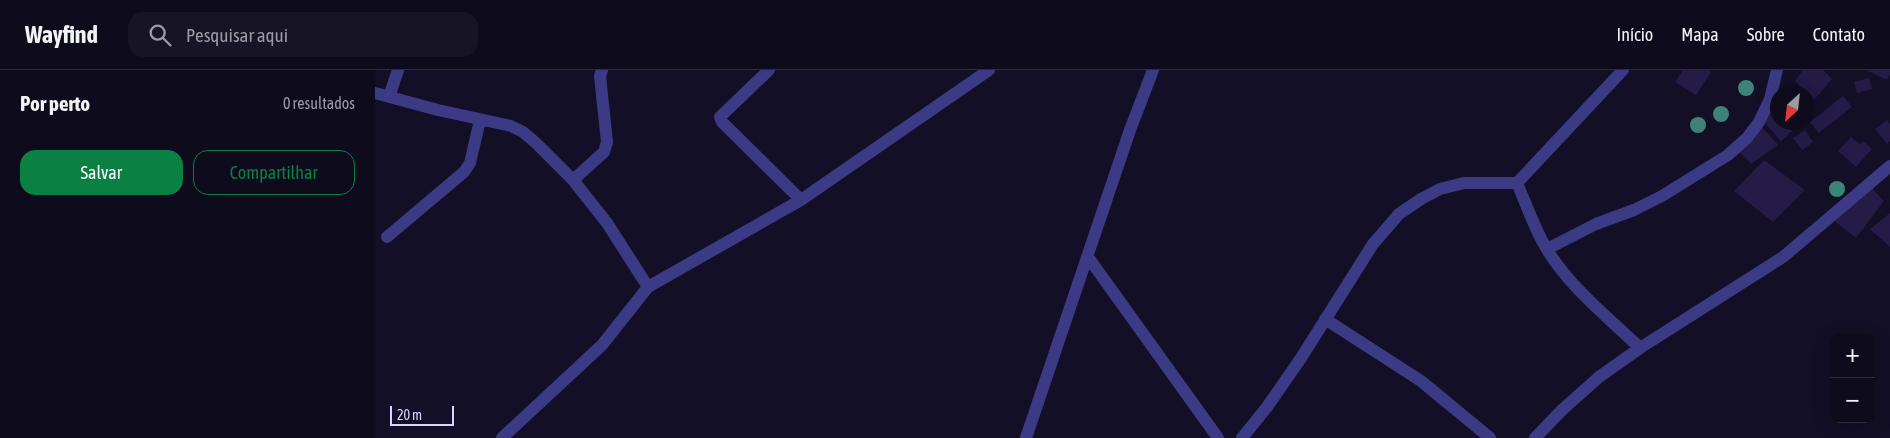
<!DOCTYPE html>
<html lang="pt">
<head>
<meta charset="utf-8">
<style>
  :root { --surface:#0e0b1c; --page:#171425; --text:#f1f3f6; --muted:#9b9ba3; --line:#2e2b3b; --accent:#0b8043 }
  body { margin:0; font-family:"Asap Condensed",sans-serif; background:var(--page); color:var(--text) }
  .controls { position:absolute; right:15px; bottom:15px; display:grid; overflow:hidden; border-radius:10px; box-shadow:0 5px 20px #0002 }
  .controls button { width:45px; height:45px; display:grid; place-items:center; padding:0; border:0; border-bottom:1px solid var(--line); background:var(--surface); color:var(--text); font:25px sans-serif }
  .compass { position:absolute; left:1395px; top:15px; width:45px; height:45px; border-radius:50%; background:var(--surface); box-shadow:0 5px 20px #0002; rotate:207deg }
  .scale { position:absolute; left:15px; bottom:12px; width:64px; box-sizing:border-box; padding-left:5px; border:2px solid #d9d4ff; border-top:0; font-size:14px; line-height:18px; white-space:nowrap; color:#d9d4ff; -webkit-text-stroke:4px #130f26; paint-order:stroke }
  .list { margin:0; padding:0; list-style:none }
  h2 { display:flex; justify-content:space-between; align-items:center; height:65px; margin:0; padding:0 20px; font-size:21px }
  h2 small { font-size:16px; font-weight:400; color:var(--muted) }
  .actions { display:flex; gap:10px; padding:15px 20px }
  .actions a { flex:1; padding:11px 0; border:1px solid var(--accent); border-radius:15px; text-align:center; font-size:18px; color:var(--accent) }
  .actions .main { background:var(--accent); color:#fff }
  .icon { flex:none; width:28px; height:28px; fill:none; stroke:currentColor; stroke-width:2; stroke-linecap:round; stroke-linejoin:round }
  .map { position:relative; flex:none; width:1515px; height:368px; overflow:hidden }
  header { display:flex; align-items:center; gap:30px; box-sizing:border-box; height:70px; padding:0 25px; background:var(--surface); border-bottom:1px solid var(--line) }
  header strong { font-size:24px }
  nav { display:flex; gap:28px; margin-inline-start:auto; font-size:18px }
  .search { width:350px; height:45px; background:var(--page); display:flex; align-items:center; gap:12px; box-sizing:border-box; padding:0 18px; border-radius:15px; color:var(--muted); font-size:19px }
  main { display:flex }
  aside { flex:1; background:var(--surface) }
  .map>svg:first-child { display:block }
  .building { fill:#241b47 }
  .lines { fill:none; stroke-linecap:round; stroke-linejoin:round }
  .minor { stroke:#3d3a85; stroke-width:12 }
  .tree { fill:#3d827b }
</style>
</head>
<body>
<header>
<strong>Wayfind</strong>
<div class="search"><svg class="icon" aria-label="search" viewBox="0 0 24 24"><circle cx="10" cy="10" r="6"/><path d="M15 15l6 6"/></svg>Pesquisar aqui</div>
<nav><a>Início</a><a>Mapa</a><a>Sobre</a><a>Contato</a></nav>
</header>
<main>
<aside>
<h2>Por perto<small>0 resultados</small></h2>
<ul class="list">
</ul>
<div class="actions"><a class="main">Salvar</a><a>Compartilhar</a></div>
</aside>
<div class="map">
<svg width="1515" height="368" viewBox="0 0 1515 368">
  <rect width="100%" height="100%" fill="#130f26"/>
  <path class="building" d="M 1308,0 L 1334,0 L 1336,2 L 1321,25 L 1300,12 Z
    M 1428,0 L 1448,0 L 1457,9 L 1439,30 L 1420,11 Z
    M 1491,0 L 1515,0 L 1515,4 L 1512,10 Z
    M 1494,8 L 1497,19 L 1482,23 L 1479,12 Z
    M 1468,26 L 1477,37 L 1444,63 L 1435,52 Z
    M 1399,39 L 1402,43 L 1402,52 L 1427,52 L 1406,71 L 1386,49 Z
    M 1512,50 L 1515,54 L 1515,71 L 1512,74 L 1500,59 Z
    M 1386,56 L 1403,75 L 1376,94 L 1362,79 Z
    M 1430,60 L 1438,72 L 1427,80 L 1418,68 Z
    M 1476,67 L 1485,74 L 1488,71 L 1497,79 L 1481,97 L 1463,81 Z
    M 1389,90 L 1430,120 L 1398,152 L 1359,121 Z
    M 1495,116 L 1509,131 L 1481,168 L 1457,149 Z
    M 1515,143 L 1515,177 L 1495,159 Z"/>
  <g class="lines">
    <path class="minor" d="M 394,0 L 345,47 L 347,52 L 426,130
      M 0,23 L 63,40 L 136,56 L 148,62 L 161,73 L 198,110 L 232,153 L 273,217
      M 14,27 L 23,0
      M 198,110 L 229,82 L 232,72 L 225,6 L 227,0
      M 1142,113 C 1151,134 1159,157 1170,176 C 1192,215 1233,247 1265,278
      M 12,167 L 89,102 L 95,93 L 105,50
      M 1172,179 L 1221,154 L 1259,140 L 1287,126 L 1353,85 L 1372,68 L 1384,52 L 1395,29 L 1402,0
      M 713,187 L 843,368
      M 950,249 L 1046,311 L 1115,368
      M 127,368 L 227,275 L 273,217 L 426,130 L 614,0
      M 651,368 L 755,60 L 778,0
      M 867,368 L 892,337 L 926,288 L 998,174 L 1024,144 L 1046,129 L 1065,119 L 1089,113 L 1142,113 L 1248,0
      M 1160,368 L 1187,340 L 1224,307 L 1265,278 L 1408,187 L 1515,96"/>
  </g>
  <g class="tree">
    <circle cx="1371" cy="18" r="8"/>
    <circle cx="1346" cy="44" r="8"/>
    <circle cx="1323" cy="55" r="8"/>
    <circle cx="1462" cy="119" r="8"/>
  </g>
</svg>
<div class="controls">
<button>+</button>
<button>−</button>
</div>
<svg class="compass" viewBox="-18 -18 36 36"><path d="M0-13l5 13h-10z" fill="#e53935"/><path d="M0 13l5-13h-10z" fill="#9b9ba3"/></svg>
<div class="scale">20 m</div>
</div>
</main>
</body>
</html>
